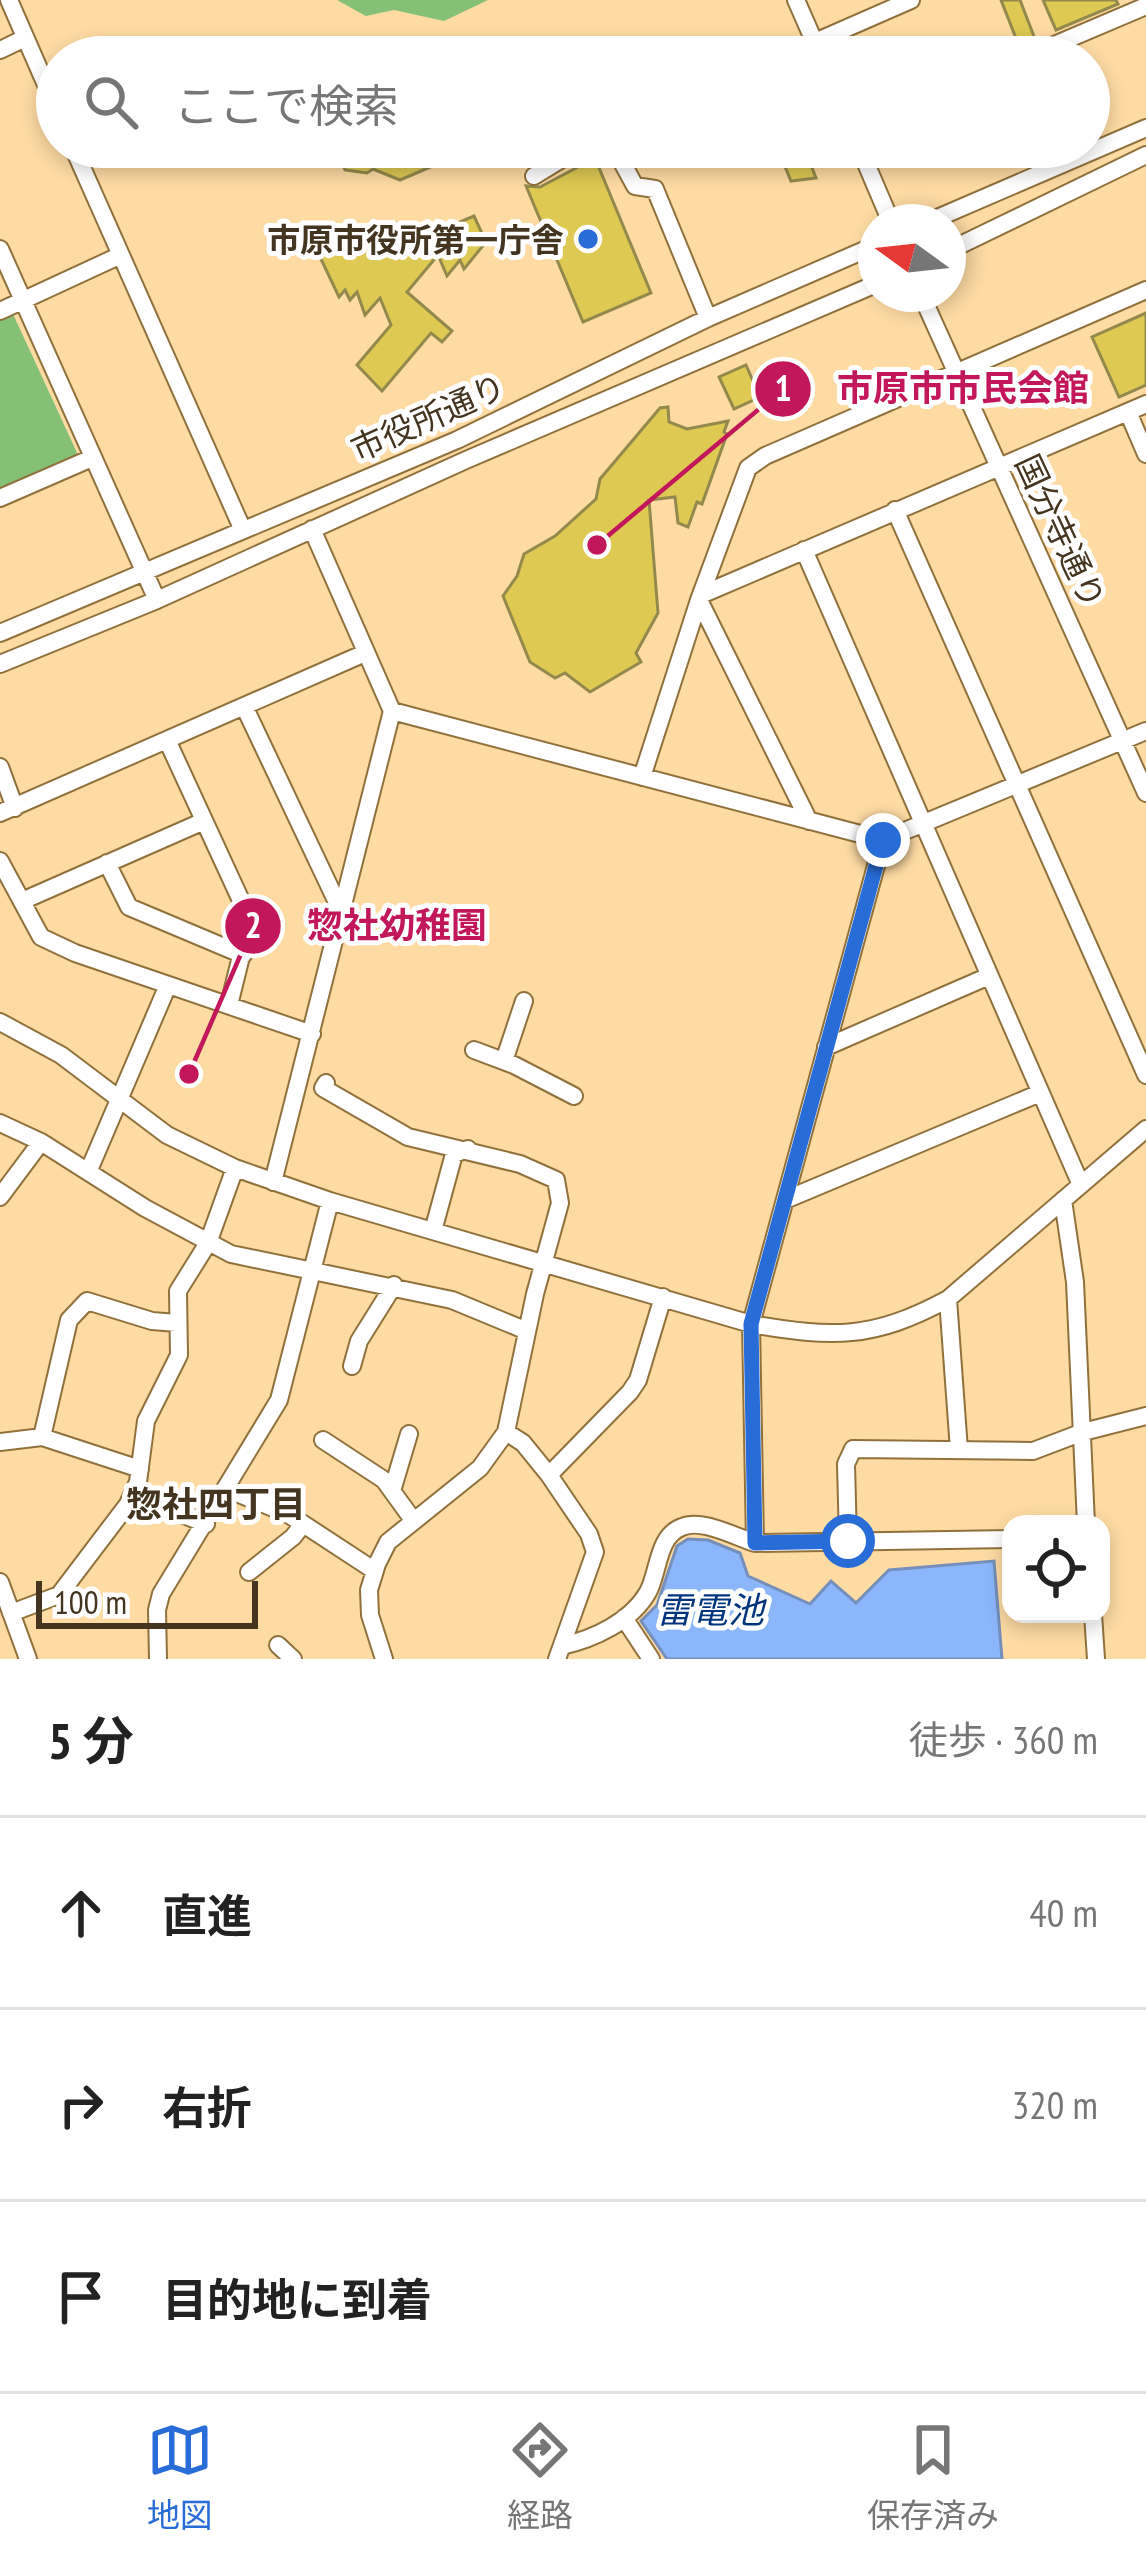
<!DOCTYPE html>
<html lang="ja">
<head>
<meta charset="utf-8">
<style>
  :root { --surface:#fff; --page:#f2f2f2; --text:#222; --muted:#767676; --line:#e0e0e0; --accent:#286cd8 }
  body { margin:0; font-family:"PT Sans Narrow","Noto Sans JP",sans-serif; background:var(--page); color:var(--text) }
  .controls { position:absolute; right:36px; bottom:36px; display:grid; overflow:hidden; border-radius:24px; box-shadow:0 6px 18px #0003 }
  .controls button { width:108px; height:108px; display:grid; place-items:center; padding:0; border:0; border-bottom:3px solid var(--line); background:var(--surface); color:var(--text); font:60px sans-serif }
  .compass { position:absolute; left:858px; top:204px; width:108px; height:108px; border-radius:50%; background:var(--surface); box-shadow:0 6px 18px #0003; rotate:285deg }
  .scale { position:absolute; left:36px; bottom:30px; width:222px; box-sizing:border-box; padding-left:12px; border:6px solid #43351f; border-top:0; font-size:33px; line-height:42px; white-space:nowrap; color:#43351f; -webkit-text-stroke:9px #fff; paint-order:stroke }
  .stop { position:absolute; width:36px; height:36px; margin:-27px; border:9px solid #286cd8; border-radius:50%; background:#fff }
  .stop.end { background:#286cd8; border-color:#fff; box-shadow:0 3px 12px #0008 }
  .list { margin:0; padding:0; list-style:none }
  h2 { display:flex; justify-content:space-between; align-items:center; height:156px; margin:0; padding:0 48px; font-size:51px }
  h2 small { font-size:39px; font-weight:400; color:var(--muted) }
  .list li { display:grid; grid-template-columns:78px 1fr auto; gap:36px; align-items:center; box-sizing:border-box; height:192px; padding:0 48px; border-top:3px solid var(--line) }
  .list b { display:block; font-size:45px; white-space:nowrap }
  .list em { font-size:39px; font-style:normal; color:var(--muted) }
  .icon { flex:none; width:66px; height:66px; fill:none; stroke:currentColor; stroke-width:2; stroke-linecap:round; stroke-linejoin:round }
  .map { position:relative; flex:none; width:1146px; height:1659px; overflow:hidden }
  .search { position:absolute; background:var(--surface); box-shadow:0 6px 18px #0003; left:36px; right:36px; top:36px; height:132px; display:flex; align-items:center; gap:30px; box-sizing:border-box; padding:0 42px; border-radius:66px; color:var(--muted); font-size:45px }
  .sheet { height:732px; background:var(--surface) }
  nav { display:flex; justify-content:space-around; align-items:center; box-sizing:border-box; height:168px; border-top:3px solid var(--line); background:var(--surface); font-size:33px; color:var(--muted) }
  nav a { display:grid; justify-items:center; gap:6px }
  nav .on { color:var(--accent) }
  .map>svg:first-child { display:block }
  .green { fill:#85c077 }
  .water { fill:#8bb6fc; stroke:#758fba; stroke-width:3 }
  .building { fill:#dec953; stroke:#93894c; stroke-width:3 }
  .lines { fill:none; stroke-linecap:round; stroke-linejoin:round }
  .minor-casing { stroke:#90713c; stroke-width:20 }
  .minor { stroke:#fff; stroke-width:16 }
  .route { stroke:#286cd8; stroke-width:15 }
  .poi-dot { fill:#286cd8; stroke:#fff; stroke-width:4.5 }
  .labels { text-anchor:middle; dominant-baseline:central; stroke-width:10; stroke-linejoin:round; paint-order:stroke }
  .poi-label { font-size:33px; font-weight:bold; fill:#43351f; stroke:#fff; text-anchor:end }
  .street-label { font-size:33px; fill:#43351f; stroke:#fff }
  .neighbourhood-label { font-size:36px; font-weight:bold; fill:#43351f; stroke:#fff }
  .water-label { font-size:36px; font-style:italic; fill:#02347e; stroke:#fff }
  .leader { fill:none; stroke:#c2185b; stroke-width:4.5 }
  .callout-dot { fill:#c2185b; stroke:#fff; stroke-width:4.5 }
  .mark-label { font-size:36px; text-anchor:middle; font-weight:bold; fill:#fff }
  .callout-label { font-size:36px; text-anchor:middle; font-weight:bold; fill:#c2185b; stroke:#fff; stroke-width:10; stroke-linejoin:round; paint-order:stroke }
</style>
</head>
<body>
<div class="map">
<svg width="1146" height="1659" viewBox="0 0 1146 1659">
  <rect width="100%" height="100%" fill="#fedba3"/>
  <path class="green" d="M 337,0 L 488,0 L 444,21 L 394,10 L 366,16 Z
    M 13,314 L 79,457 L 0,491 L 0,320 Z"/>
  <path class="water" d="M 688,1539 L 708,1540 L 740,1553 L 748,1576 L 810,1604 L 831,1581 L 856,1603 L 889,1570 L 994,1561 L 1002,1659 L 667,1659 L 641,1621 L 657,1605 L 677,1546 Z"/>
  <path class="building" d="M 1001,0 L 1020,0 L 1035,39 L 1019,46 Z
    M 1043,0 L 1116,0 L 1118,4 L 1056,30 Z
    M 336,147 L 448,147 L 442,162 L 400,180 L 373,169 L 367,173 L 345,170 Z
    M 777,147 L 819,147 L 825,162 L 811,165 L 816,178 L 791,181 Z
    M 981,147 L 1022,147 L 977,166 L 971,151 Z
    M 595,158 L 651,293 L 583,322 L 526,186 L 540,187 Z
    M 474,216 L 486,242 L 464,269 L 460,260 L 447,276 L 438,255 L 407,292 L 452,331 L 442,342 L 431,333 L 382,391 L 357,365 L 391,325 L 380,298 L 365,315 L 357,292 L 350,300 L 345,290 L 339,297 L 320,257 L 396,223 L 401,236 L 430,223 L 434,233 Z
    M 1146,313 L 1146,385 L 1119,397 L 1092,337 Z
    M 746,365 L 760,397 L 734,409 L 719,377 Z
    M 668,407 L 669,422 L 687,429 L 728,421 L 724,432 L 727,434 L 702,504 L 697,502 L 688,527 L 678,523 L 675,497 L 649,500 L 658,613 L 636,653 L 641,662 L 590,692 L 565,673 L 555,678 L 530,662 L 503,596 L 517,576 L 524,554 L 555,536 L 596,499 L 600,479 L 660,408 Z"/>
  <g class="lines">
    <g class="minor-casing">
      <path id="minor" d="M 9,0 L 57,110
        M 796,0 L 821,57
        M 815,42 L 911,0
        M 0,50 L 25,38
        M 1026,57 L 1146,6
        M 73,147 L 242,528
        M 604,147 L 617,153 L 635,186 L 655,189 L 708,318
        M 859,147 L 891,222
        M 534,176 L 570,154 L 589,147
        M 928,222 L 1146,128
        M 0,249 L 157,600
        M 948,251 L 1146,155
        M 921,294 L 1146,793
        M 0,311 L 121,255
        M 1128,412 L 1146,454
        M 0,498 L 92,458
        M 895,510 L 1146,1075
        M 804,550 L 1081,1185
        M 701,595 L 1146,404
        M 699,600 L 809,821
        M 0,633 L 457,440 L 708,318 L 876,245
        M 0,664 L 157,600 L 466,460 L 876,284
        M 244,706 L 343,915
        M 392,711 L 883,840 L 1146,731
        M 167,740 L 250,920 L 229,1005
        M 0,767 L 15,808
        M 642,777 L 699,600 L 748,468 L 765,456 L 1146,290
        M 0,813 L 365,653
        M 883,840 L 751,1324 L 755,1543 L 1011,1539
        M 0,861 L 41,937 L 75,953 L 312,1034
        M 107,863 L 129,907 L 243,955
        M 22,901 L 204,821
        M 0,1022 L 61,1055 L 167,1135 L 235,1168 L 330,1201 L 751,1324 C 833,1338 872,1340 948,1299 L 1146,1129
        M 826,1047 L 989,976
        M 474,1050 L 514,1065 L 574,1096
        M 504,1061 L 524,1001
        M 326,1083 L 323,1088 L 408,1137 L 520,1164 L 556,1180 L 560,1203 L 535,1294 L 506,1432 L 480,1468 L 388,1542 L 377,1564 L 369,1590 L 370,1615 L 384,1659
        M 0,1123 L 41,1142 L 145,1208 L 231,1254 L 452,1300 L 527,1331
        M 89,1170 L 168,985
        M 273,1182 L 392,711 L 312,529
        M 0,1197 L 41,1142
        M 785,1200 L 1040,1093
        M 1063,1200 L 1075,1282 L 1086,1524
        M 433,1231 L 454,1154 L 468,1149
        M 948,1299 L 959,1450
        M 352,1366 L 359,1341 L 394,1285
        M 506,1432 L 523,1443 L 549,1475 L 589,1534 L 595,1552 L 557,1659
        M 42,1437 L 69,1320 L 87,1301 L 152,1321 L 177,1323
        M 323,1440 L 384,1480 L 413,1520
        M 0,1442 L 42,1437 L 140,1469
        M 549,1475 L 630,1392 L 638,1380 L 663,1297
        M 227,1489 L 288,1514 L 375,1571
        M 392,1491 L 409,1434
        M 133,1494 L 206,1524
        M 848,1541 L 846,1464 L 853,1449 L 1033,1451 L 1083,1432 L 1146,1416
        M 249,1572 L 293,1537 L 303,1524
        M 0,1582 L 28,1659
        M 11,1613 L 59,1595 L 128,1504 L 138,1482 L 146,1421 L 179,1355 L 178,1291 L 208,1243 L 235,1168
        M 1093,1614 L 1096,1659
        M 624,1618 L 651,1659
        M 278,1645 L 293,1659
        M 562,1646 C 593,1639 631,1622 648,1592 C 659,1572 657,1536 682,1527 C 702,1518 735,1537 755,1543
        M 158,1659 L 157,1610 L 161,1594 L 279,1400 L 330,1201"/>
    </g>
    <use href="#minor" class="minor"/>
  </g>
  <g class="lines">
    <path class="route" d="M 848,1541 L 755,1543 L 751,1324 L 883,840"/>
  </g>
  <circle class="poi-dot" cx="588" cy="239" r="12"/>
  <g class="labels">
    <g class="poi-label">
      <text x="564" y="239">市原市役所第一庁舎</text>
    </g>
    <g class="street-label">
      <text transform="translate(428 417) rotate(-24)">市役所通り</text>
      <text transform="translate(1061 531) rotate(65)">国分寺通り</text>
    </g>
    <g class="neighbourhood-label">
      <text x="216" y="1503">惣社四丁目</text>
    </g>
    <g class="water-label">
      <text x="710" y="1609">雷電池</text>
    </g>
  </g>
  <path class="leader" d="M597 545L783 389M189 1074L253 926"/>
  <g class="callout-dot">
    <circle cx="597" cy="545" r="12"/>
    <circle cx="189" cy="1074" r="12"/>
    <circle cx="783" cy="389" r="30"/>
    <circle cx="253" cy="926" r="30"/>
  </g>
  <g class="mark-label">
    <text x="783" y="401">1</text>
    <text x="253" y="938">2</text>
  </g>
  <g class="callout-label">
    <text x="963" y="401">市原市市民会館</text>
    <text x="397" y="938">惣社幼稚園</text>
  </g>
</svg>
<div class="controls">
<button><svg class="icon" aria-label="locate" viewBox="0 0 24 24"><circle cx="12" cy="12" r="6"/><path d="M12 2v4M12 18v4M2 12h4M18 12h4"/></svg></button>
</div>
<svg class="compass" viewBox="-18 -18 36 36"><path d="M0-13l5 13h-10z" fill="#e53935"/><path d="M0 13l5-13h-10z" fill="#767676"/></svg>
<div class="scale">100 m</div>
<div class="stop" style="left:848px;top:1541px"></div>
<div class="stop end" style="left:883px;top:840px"></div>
<div class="search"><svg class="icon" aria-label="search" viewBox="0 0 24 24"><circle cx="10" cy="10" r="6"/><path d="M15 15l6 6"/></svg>ここで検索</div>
</div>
<section class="sheet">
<h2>5 分<small>徒歩 · 360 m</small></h2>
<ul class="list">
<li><svg class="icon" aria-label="ahead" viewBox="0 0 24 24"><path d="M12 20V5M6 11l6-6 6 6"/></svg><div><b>直進</b></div><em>40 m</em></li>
<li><svg class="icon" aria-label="right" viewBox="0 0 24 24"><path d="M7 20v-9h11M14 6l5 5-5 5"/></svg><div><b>右折</b></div><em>320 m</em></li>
<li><svg class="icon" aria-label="arrive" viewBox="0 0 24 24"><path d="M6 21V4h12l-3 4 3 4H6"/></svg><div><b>目的地に到着</b></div></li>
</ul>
</section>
<nav>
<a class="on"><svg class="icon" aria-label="map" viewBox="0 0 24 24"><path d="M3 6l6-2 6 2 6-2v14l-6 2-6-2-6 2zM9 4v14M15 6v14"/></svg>地図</a>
<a><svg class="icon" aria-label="directions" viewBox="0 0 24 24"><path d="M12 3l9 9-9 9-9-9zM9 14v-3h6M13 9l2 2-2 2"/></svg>経路</a>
<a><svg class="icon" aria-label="saved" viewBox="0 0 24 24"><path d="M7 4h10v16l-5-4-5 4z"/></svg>保存済み</a>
</nav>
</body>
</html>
